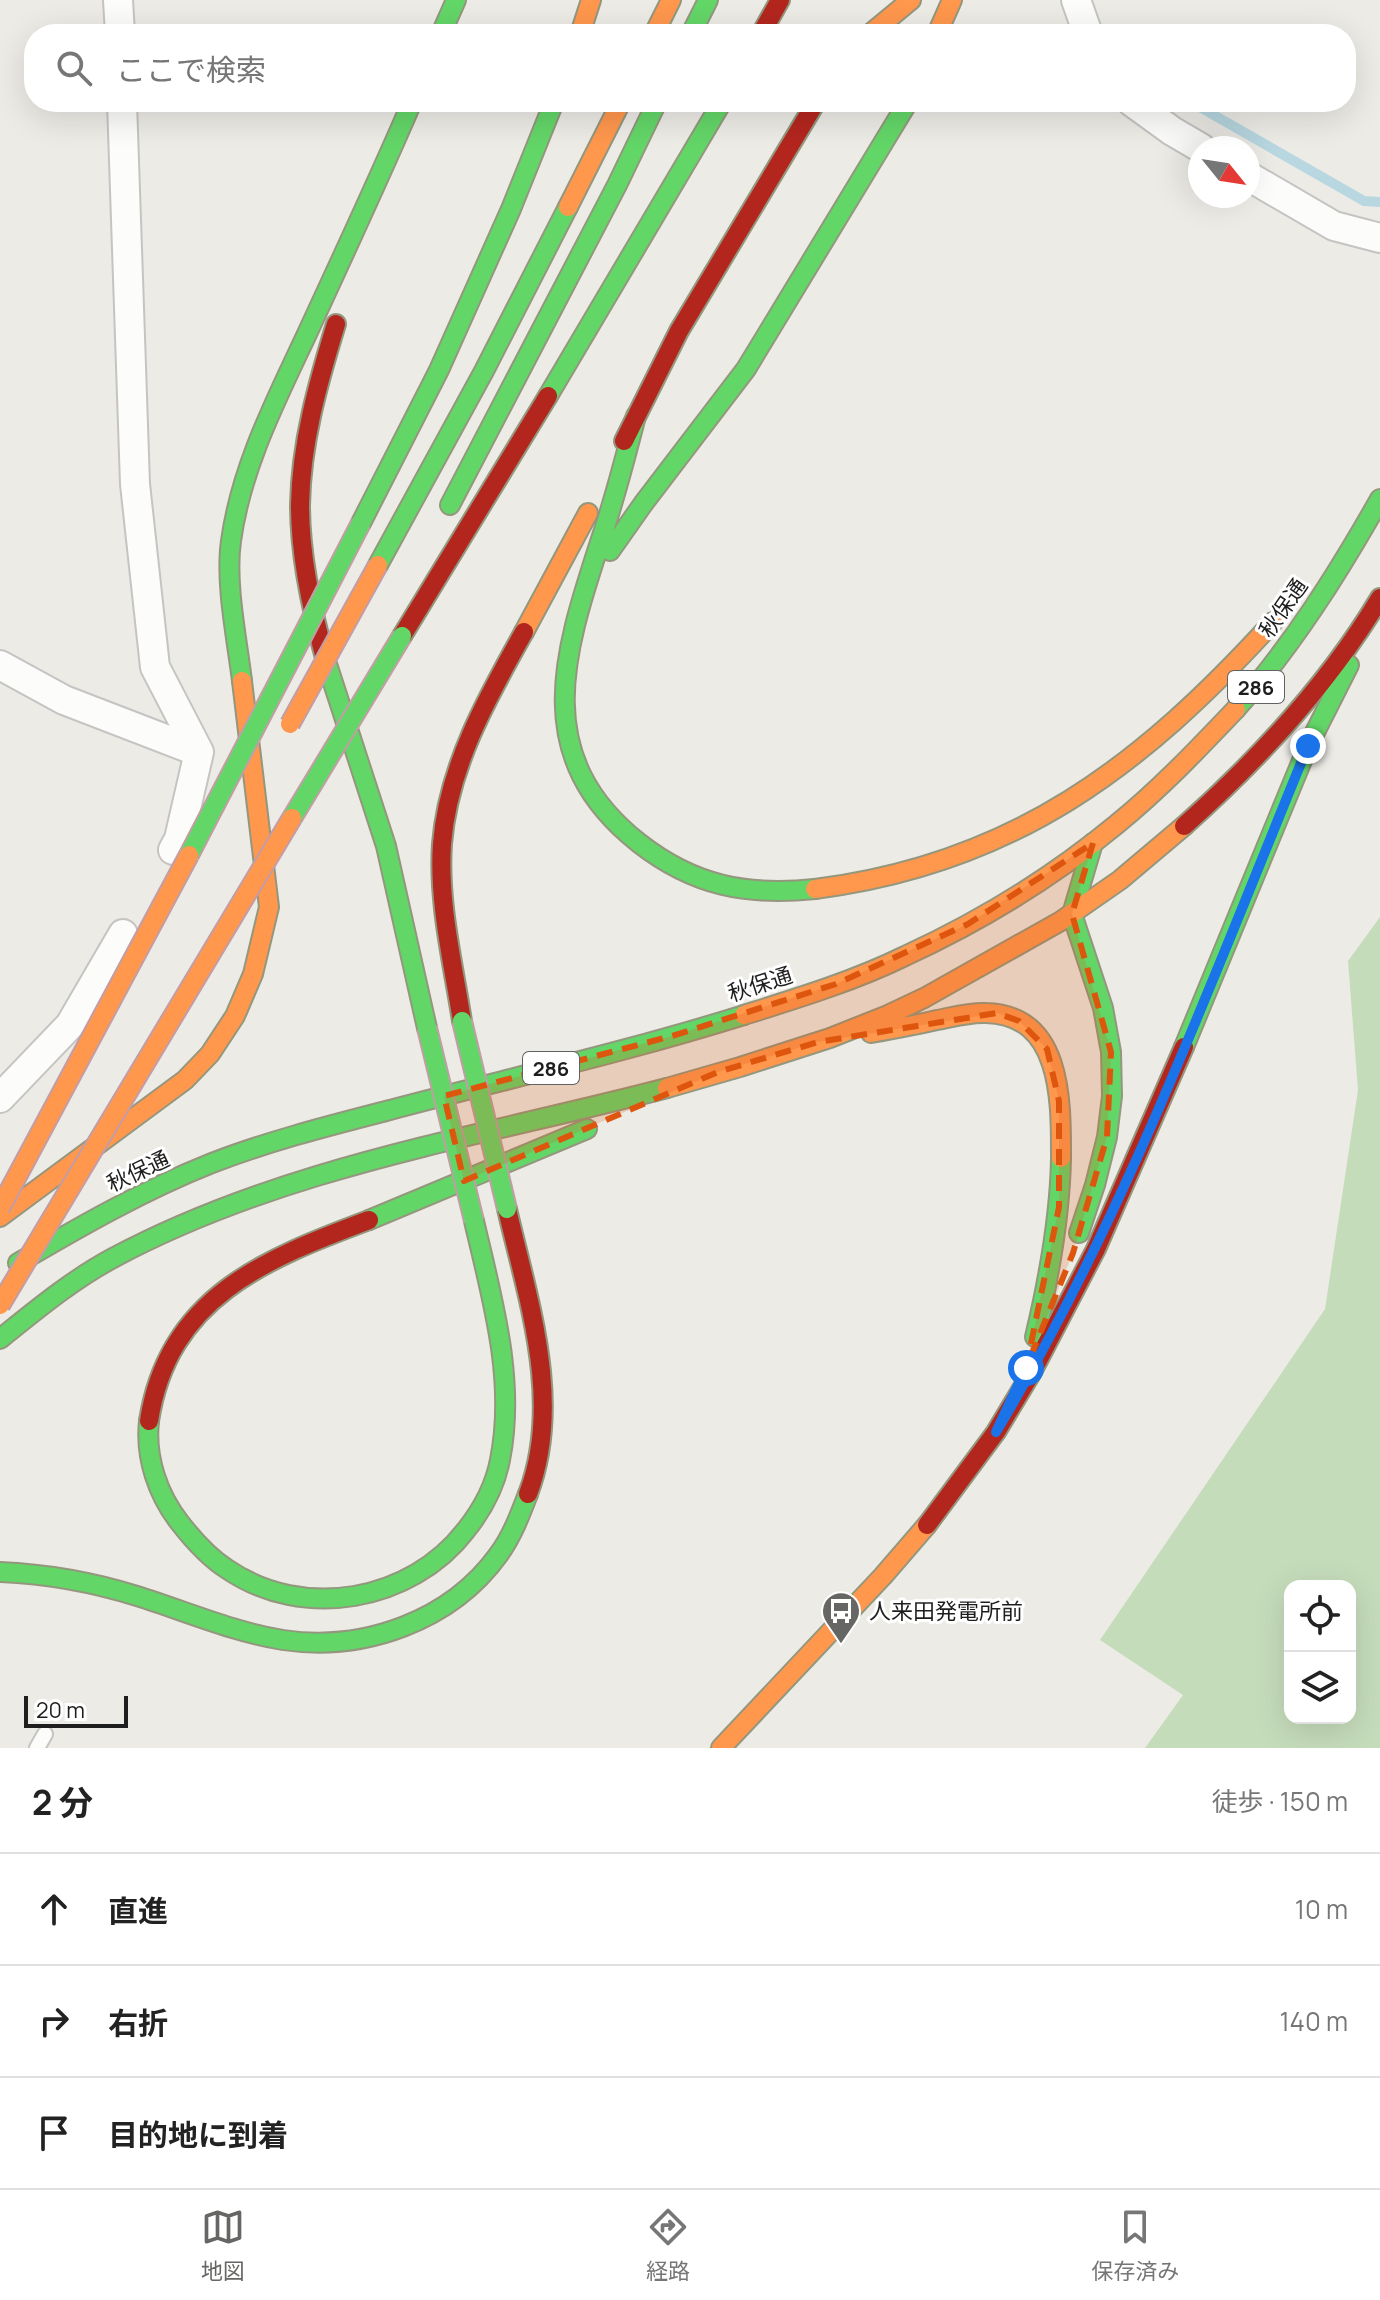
<!DOCTYPE html>
<html lang="ja">
<head>
<meta charset="utf-8">
<style>
  :root { --surface:#fff; --page:#f2f2f2; --text:#222; --muted:#767676; --line:#e0e0e0; --accent:#666664 }
  body { margin:0; font-family:Manrope,"Noto Sans JP",sans-serif; background:var(--page); color:var(--text) }
  .controls { position:absolute; right:24px; bottom:24px; display:grid; overflow:hidden; border-radius:16px; box-shadow:0 8px 32px #0002 }
  .controls button { width:72px; height:72px; display:grid; place-items:center; padding:0; border:0; border-bottom:2px solid var(--line); background:var(--surface); color:var(--text); font:40px sans-serif }
  .compass { position:absolute; left:1188px; top:136px; width:72px; height:72px; border-radius:50%; background:var(--surface); box-shadow:0 8px 32px #0002; rotate:120deg }
  .scale { position:absolute; left:24px; bottom:20px; width:104px; box-sizing:border-box; padding-left:8px; border:4px solid #1e1e1e; border-top:0; font-size:22px; line-height:28px; white-space:nowrap; color:#1e1e1e; -webkit-text-stroke:6px #fff; paint-order:stroke }
  .stop { position:absolute; width:24px; height:24px; margin:-18px; border:6px solid #1a73e8; border-radius:50%; background:#fff }
  .stop.end { background:#1a73e8; border-color:#fff; box-shadow:0 2px 8px #0008 }
  .list { margin:0; padding:0; list-style:none }
  h2 { display:flex; justify-content:space-between; align-items:center; height:104px; margin:0; padding:0 32px; font-size:34px }
  h2 small { font-size:26px; font-weight:400; color:var(--muted) }
  .list li { display:grid; grid-template-columns:52px 1fr auto; gap:24px; align-items:center; box-sizing:border-box; height:112px; padding:0 32px; border-top:2px solid var(--line) }
  .list b { display:block; font-size:30px; white-space:nowrap }
  .list em { font-size:26px; font-style:normal; color:var(--muted) }
  .icon { flex:none; width:44px; height:44px; fill:none; stroke:currentColor; stroke-width:2; stroke-linecap:round; stroke-linejoin:round }
  .map { position:relative; flex:none; width:1380px; height:1748px; overflow:hidden }
  .search { position:absolute; background:var(--surface); box-shadow:0 8px 32px #0002; left:24px; right:24px; top:24px; height:88px; display:flex; align-items:center; gap:20px; box-sizing:border-box; padding:0 28px; border-radius:32px; color:var(--muted); font-size:30px }
  .sheet { height:440px; background:var(--surface) }
  nav { display:flex; justify-content:space-around; align-items:center; box-sizing:border-box; height:112px; border-top:2px solid var(--line); background:var(--surface); font-size:22px; color:var(--muted) }
  nav a { display:grid; justify-items:center; gap:4px }
  nav .on { color:var(--accent) }
  .map>svg:first-child { display:block }
  .forest { fill:#c5dcbb; fill-rule:evenodd }
  .lines { fill:none; stroke-linecap:round; stroke-linejoin:round }
  .stream { stroke:#b8d7e1; stroke-width:10 }
  .lane-casing { stroke:#c5c4c2; stroke-width:18 }
  .street-casing { stroke:#c5c4c2; stroke-width:32 }
  .fast-casing { stroke:#94977e; stroke-width:22 }
  .slow-casing { stroke:#94977e; stroke-width:22 }
  .jam-casing { stroke:#94977e; stroke-width:22 }
  .lane { stroke:#fcfcfb; stroke-width:14 }
  .street { stroke:#fcfcfb; stroke-width:28 }
  .fast { stroke:#63d668; stroke-width:18 }
  .slow { stroke:#ff974d; stroke-width:18 }
  .jam { stroke:#b3261e; stroke-width:18 }
  .fast-bridge-casing { stroke:#c39da6; stroke-width:22; stroke-linecap:butt }
  .slow-bridge-casing { stroke:#c39da6; stroke-width:22; stroke-linecap:butt }
  .fast-bridge { stroke:#63d668; stroke-width:18 }
  .slow-bridge { stroke:#ff974d; stroke-width:18 }
  .route { stroke:#1a73e8; stroke-width:10 }
  .marked { fill:#de560d; fill-opacity:0.2; stroke:#de560d; stroke-width:6; stroke-dasharray:16 10; stroke-linejoin:round }
  .labels { text-anchor:middle; dominant-baseline:central; stroke-width:6; stroke-linejoin:round; paint-order:stroke }
  .shield { fill:#fff; stroke:#626262; stroke-width:2 }
  .shield-label { font-size:20px; font-weight:bold; fill:#1e1e1e }
  .street-label { font-size:22px; fill:#1e1e1e; stroke:#fff }
  .poi-label { font-size:22px; fill:#1e1e1e; stroke:#fff; text-anchor:start }
</style>
</head>
<body>
<div class="map">
<svg width="1380" height="1748" viewBox="0 0 1380 1748">
  <rect width="100%" height="100%" fill="#ecebe6"/>
  <path class="forest" d="M 1380,917 L 1380,1748 L 1145,1748 L 1183,1695 L 1100,1640 L 1325,1309 L 1358,1090 L 1348,961 ZM 1290,1586 L 1350,1586 L 1350,1718 L 1290,1718 Z"/>
  <g class="lines">
    <path class="stream" d="M 1191,102 L 1364,201 L 1380,202"/>
    <g class="lane-casing">
      <path id="lane" d="M 37,1748 L 45,1734"/>
    </g>
    <g class="street-casing">
      <path id="street" d="M 118,0 L 120,34
        M 1076,0 L 1088,34
        M 122,102 L 135,484 L 155,667 L 199,752 L 179,839 L 173,850
        M 1132,102 L 1172,131 L 1201,148
        M 1248,176 L 1334,226 L 1380,238
        M 0,665 L 64,700 L 199,752
        M 0,1098 L 70,1025 L 123,934"/>
    </g>
    <g class="fast-casing">
      <path id="fast" d="M 441,34 L 456,0
        M 691,34 L 708,0
        M 548,396 L 722,102
        M 636,416 C 626,455 616,494 603,533 C 566,647 526,754 639,843 C 694,886 747,896 815,889
        M 450,505 L 617,185 L 657,102
        M 361,523 L 439,370 L 511,209 L 554,102
        M 610,551 L 643,504 L 746,369 L 908,102
        M 378,565 L 484,371 L 568,207
        M 325,658 L 386,846 L 427,1028
        M 242,681 C 237,639 225,583 231,541 C 241,468 275,402 306,336 C 342,258 378,181 412,102
        M 1236,709 C 1293,645 1338,573 1380,499
        M 1184,1047 L 1308,746 L 1349,665
        M 369,1220 L 587,1129
        M 1079,1233 L 1095,1185 L 1107,1137 L 1112,1096 L 1111,1052 L 1103,1008 L 1072,914 L 1093,843
        M 18,1263 C 81,1226 144,1190 212,1163 C 269,1141 328,1126 386,1111 C 506,1079 626,1052 744,1015
        M 1035,1337 C 1049,1278 1060,1218 1061,1158
        M 0,1339 C 36,1310 72,1280 113,1258 C 285,1166 480,1137 667,1088
        M 149,1421 C 145,1458 158,1495 180,1523 C 194,1541 208,1557 227,1569 C 303,1621 411,1602 466,1530 C 482,1510 495,1486 500,1460 C 516,1380 492,1298 474,1221
        M 0,1572 C 47,1574 92,1582 137,1596 C 185,1611 233,1632 283,1640 C 364,1652 451,1621 499,1554 C 512,1536 520,1515 528,1494"/>
    </g>
    <g class="slow-casing">
      <path id="slow" d="M 580,34 L 591,0
        M 654,34 L 671,0
        M 870,34 L 911,0
        M 937,34 L 952,0
        M 568,207 L 621,102
        M 524,632 L 588,513
        M 815,889 C 1014,864 1142,766 1273,622
        M 744,1015 C 798,998 854,981 905,956 C 981,921 1053,877 1117,824 C 1160,789 1198,749 1236,709
        M 871,1033 C 893,1029 915,1025 937,1020 C 953,1017 970,1012 986,1013 C 1063,1015 1061,1102 1061,1158
        M 667,1088 L 740,1067 L 830,1038 L 888,1015 L 924,998 L 1061,921 L 1120,880 L 1184,826
        M 0,1217 L 185,1080 L 210,1054 L 235,1016 L 253,974 L 269,907 L 242,681
        M 721,1748 L 883,1576 L 927,1525"/>
    </g>
    <g class="jam-casing">
      <path id="jam" d="M 761,34 L 780,0
        M 624,441 L 679,331 L 816,102
        M 402,636 L 548,396
        M 325,658 C 311,608 300,557 300,505 C 301,443 318,383 336,324
        M 1184,826 C 1259,759 1328,685 1380,598
        M 462,1021 C 453,963 438,903 442,844 C 448,767 487,698 524,632
        M 507,1209 C 528,1300 563,1402 528,1494
        M 149,1421 C 168,1297 265,1259 369,1220
        M 927,1525 L 996,1432 L 1032,1372 L 1096,1249 L 1184,1047"/>
    </g>
    <use href="#lane" class="lane"/>
    <use href="#street" class="street"/>
    <use href="#fast" class="fast"/>
    <use href="#slow" class="slow"/>
    <use href="#jam" class="jam"/>
    <g class="fast-bridge-casing">
      <path id="fast-bridge" d="M 292,818 L 402,636
        M 189,855 L 361,523
        M 462,1021 L 507,1209
        M 427,1028 L 474,1221"/>
    </g>
    <g class="slow-bridge-casing">
      <path id="slow-bridge" d="M 290,724 L 378,565
        M 0,1208 L 189,855
        M 0,1305 L 292,818"/>
    </g>
    <use href="#fast-bridge" class="fast-bridge"/>
    <use href="#slow-bridge" class="slow-bridge"/>
  </g>
  <g class="lines">
    <path class="route" d="M 1026,1368 L 996,1432 C 1125,1217 1213,977 1308,746"/>
  </g>
  <path class="marked" d="M 1093,843 L 1072,914 L 1111,1052 L 1107,1137 L 1073,1253 L 1026,1368 L 1059,1207 L 1059,1101 L 1047,1049 L 1019,1021 L 997,1013 L 818,1042 L 718,1072 L 464,1181 L 444,1096 L 672,1036 L 836,984 L 968,924 Z"/>
  <defs>
    <g id="bus-pin" transform="scale(2)"><path d="M0 17L-7.5 6A9.5 9.5 0 1 1 7.5 6Z" fill="#666664" stroke="#fff"/><path d="M-5-6H5V4H4V6H2V4H-2V6H-4V4H-5ZM-3.5-4V0h7V-4ZM-3.5 1.2v1.5H-2V1.2ZM2 1.2v1.5H3.5V1.2Z" fill="#fff"/></g>
  </defs>
  <g fill-rule="evenodd">
    <use href="#bus-pin" x="841" y="1611"/>
  </g>
  <g class="labels">
    <g class="shield">
      <rect x="1228" y="671" width="56" height="32" rx="6"/>
      <rect x="523" y="1052" width="56" height="32" rx="6"/>
    </g>
    <g class="shield-label">
      <text x="1256" y="687">286</text>
      <text x="551" y="1068">286</text>
    </g>
    <g class="street-label">
      <text transform="translate(1283 608) rotate(-55)">秋保通</text>
      <text transform="translate(760 984) rotate(-18)">秋保通</text>
      <text transform="translate(138 1171) rotate(-25)">秋保通</text>
    </g>
    <g class="poi-label">
      <text x="869" y="1611">人来田発電所前</text>
    </g>
  </g>
</svg>
<div class="controls">
<button><svg class="icon" aria-label="locate" viewBox="0 0 24 24"><circle cx="12" cy="12" r="6"/><path d="M12 2v4M12 18v4M2 12h4M18 12h4"/></svg></button>
<button><svg class="icon" aria-label="layers" viewBox="0 0 24 24"><path d="M12 4l9 5-9 5-9-5zM3 14l9 5 9-5"/></svg></button>
</div>
<svg class="compass" viewBox="-18 -18 36 36"><path d="M0-13l5 13h-10z" fill="#e53935"/><path d="M0 13l5-13h-10z" fill="#767676"/></svg>
<div class="scale">20 m</div>
<div class="stop" style="left:1026px;top:1368px"></div>
<div class="stop end" style="left:1308px;top:746px"></div>
<div class="search"><svg class="icon" aria-label="search" viewBox="0 0 24 24"><circle cx="10" cy="10" r="6"/><path d="M15 15l6 6"/></svg>ここで検索</div>
</div>
<section class="sheet">
<h2>2 分<small>徒歩 · 150 m</small></h2>
<ul class="list">
<li><svg class="icon" aria-label="ahead" viewBox="0 0 24 24"><path d="M12 20V5M6 11l6-6 6 6"/></svg><div><b>直進</b></div><em>10 m</em></li>
<li><svg class="icon" aria-label="right" viewBox="0 0 24 24"><path d="M7 20v-9h11M14 6l5 5-5 5"/></svg><div><b>右折</b></div><em>140 m</em></li>
<li><svg class="icon" aria-label="arrive" viewBox="0 0 24 24"><path d="M6 21V4h12l-3 4 3 4H6"/></svg><div><b>目的地に到着</b></div></li>
</ul>
</section>
<nav>
<a class="on"><svg class="icon" aria-label="map" viewBox="0 0 24 24"><path d="M3 6l6-2 6 2 6-2v14l-6 2-6-2-6 2zM9 4v14M15 6v14"/></svg>地図</a>
<a><svg class="icon" aria-label="directions" viewBox="0 0 24 24"><path d="M12 3l9 9-9 9-9-9zM9 14v-3h6M13 9l2 2-2 2"/></svg>経路</a>
<a><svg class="icon" aria-label="saved" viewBox="0 0 24 24"><path d="M7 4h10v16l-5-4-5 4z"/></svg>保存済み</a>
</nav>
</body>
</html>
